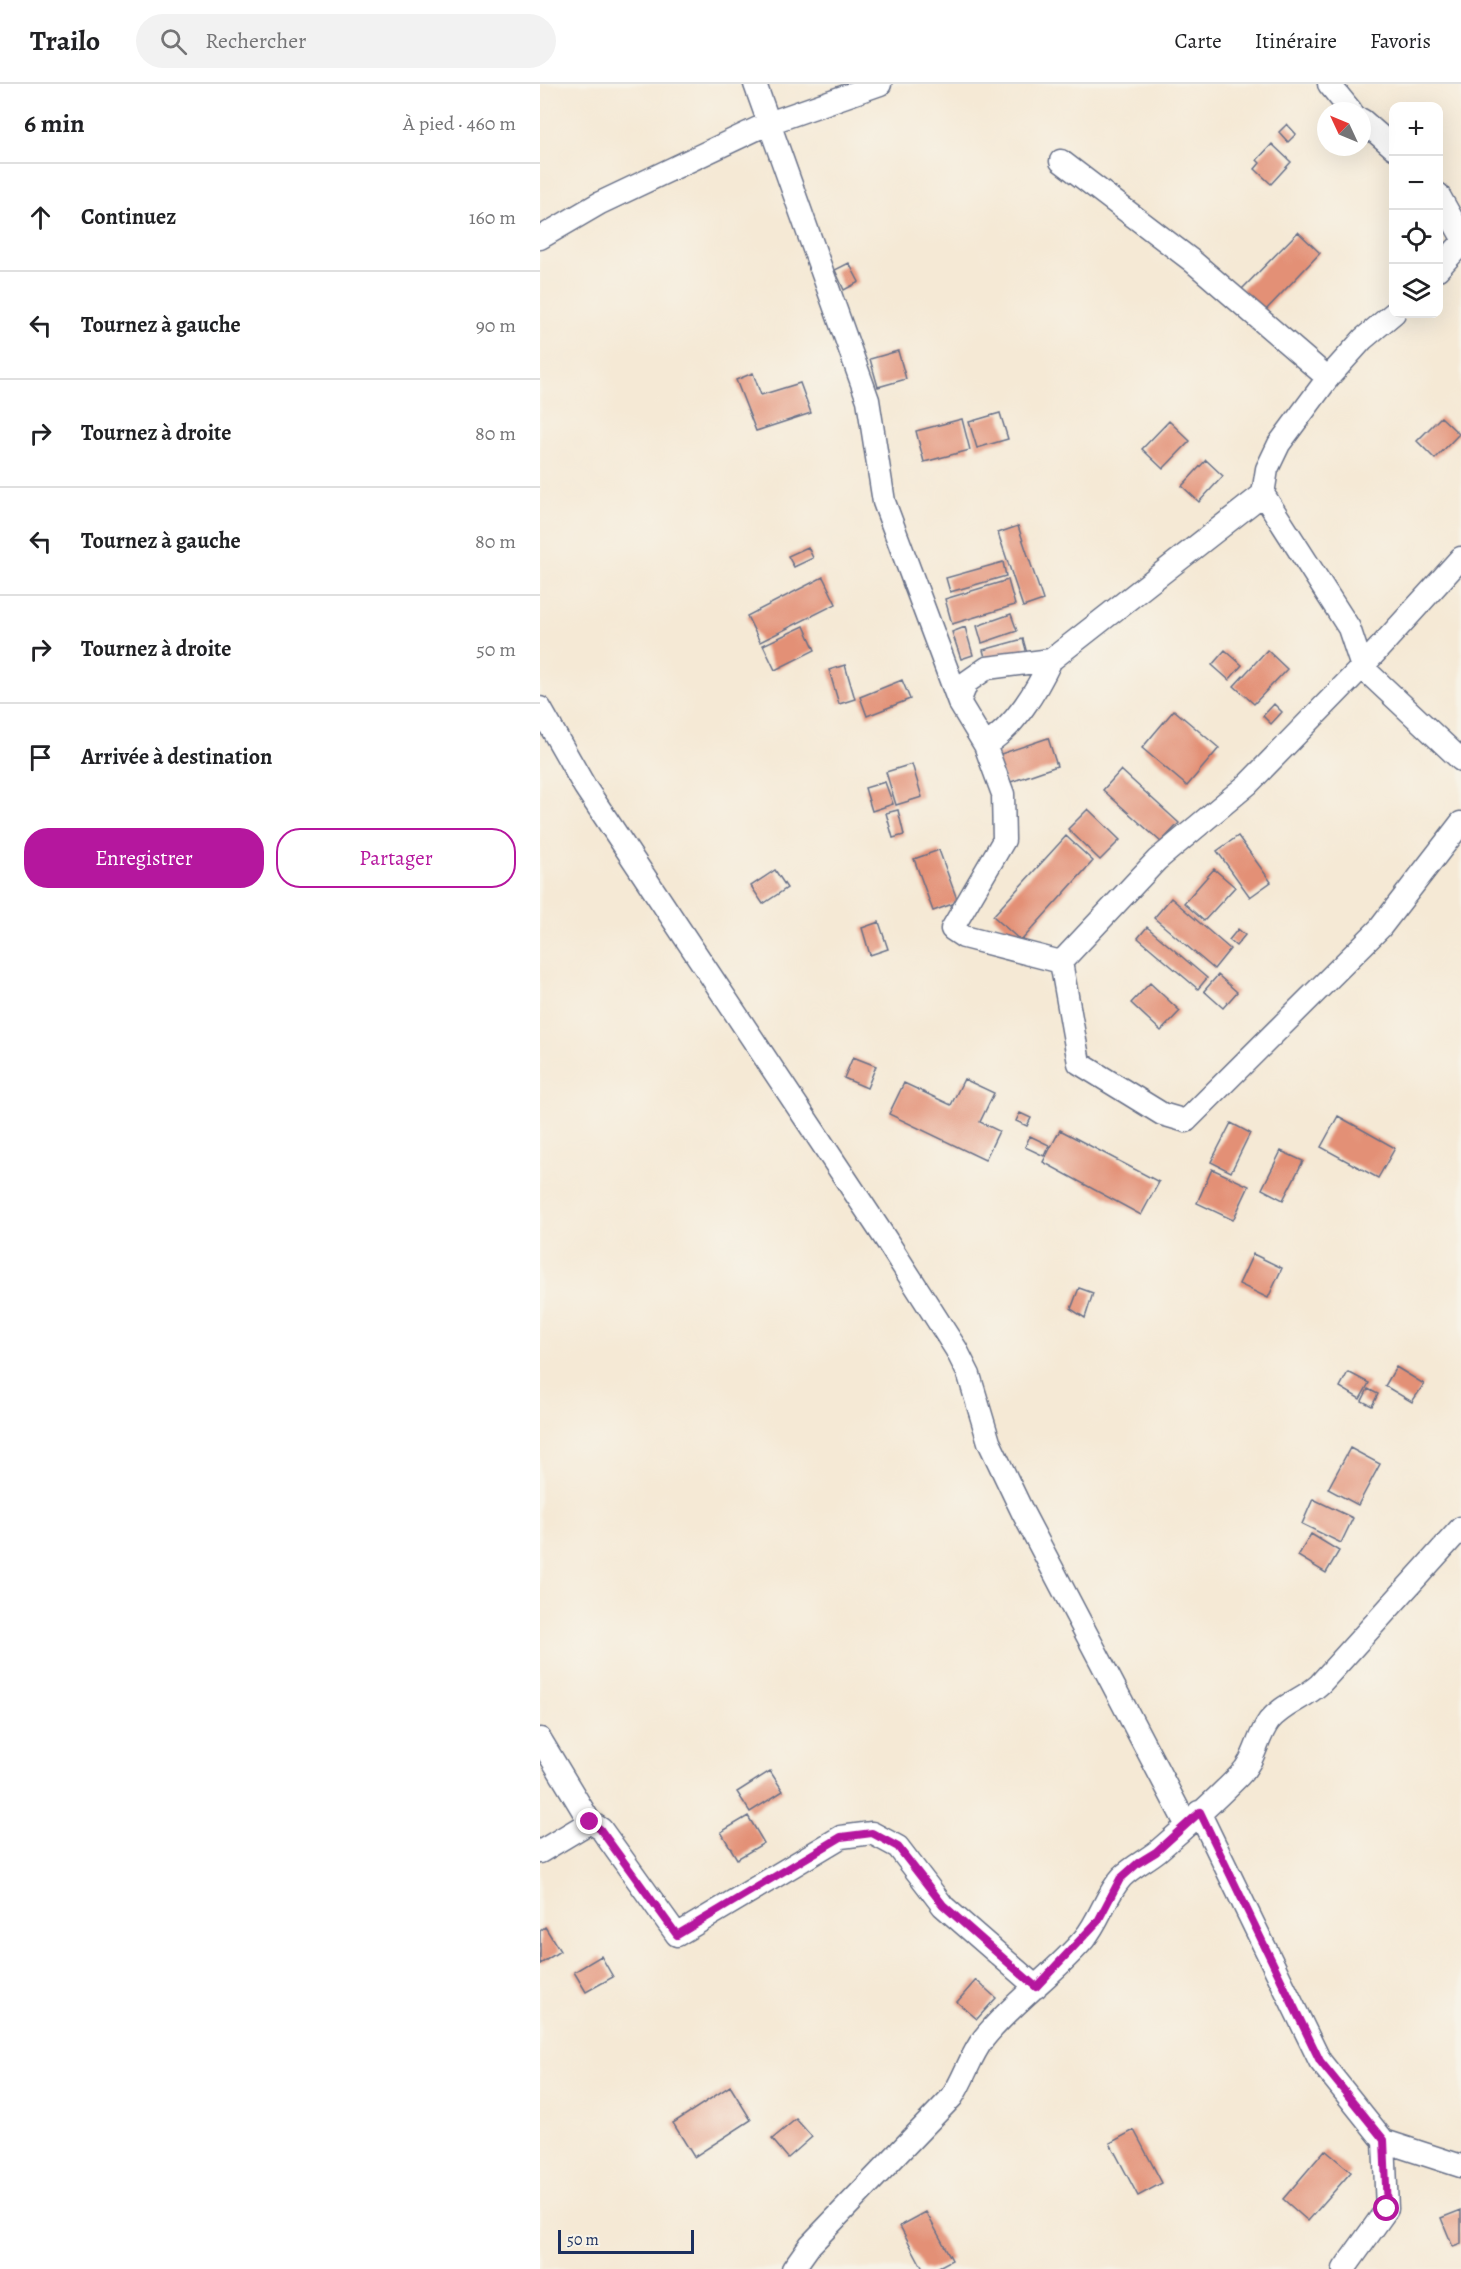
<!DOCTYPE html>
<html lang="fr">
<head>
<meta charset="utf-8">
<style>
  :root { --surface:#fff; --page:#f2f2f2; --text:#202124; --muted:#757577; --line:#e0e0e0; --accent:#b5179e }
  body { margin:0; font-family:Alegreya,serif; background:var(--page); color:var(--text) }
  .controls { position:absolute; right:18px; top:18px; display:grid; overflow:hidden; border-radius:12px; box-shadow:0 6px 24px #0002 }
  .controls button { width:54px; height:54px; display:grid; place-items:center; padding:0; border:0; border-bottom:2px solid var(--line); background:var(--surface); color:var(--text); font:30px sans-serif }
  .compass { position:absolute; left:777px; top:18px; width:54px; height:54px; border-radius:50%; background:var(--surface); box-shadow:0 6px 24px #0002; rotate:314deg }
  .scale { position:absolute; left:18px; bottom:15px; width:136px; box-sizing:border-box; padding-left:6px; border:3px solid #1b2f5e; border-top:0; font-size:16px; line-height:21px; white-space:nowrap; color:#1b2f5e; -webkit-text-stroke:4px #f7f3e8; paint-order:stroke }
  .stop { position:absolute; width:18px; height:18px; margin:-14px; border:4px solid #b5179e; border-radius:50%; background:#fff }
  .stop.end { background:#b5179e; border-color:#fff; box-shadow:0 2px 6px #0008 }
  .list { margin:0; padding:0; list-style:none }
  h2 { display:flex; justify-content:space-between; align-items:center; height:78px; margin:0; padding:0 24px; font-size:26px }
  h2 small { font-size:20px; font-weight:400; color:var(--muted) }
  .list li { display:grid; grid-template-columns:39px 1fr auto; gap:18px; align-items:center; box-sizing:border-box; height:108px; padding:0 24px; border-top:2px solid var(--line) }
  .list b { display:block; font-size:22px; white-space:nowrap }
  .list em { font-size:20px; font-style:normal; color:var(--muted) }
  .actions { display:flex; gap:12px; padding:18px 24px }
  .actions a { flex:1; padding:14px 0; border:2px solid var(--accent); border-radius:24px; text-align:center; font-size:21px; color:var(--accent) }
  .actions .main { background:var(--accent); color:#fff }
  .icon { flex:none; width:33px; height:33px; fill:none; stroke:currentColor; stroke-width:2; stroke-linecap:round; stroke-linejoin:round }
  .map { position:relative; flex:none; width:921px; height:2185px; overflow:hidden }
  header { display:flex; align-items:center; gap:36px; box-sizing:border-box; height:84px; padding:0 30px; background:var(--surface); border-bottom:2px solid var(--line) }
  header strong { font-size:28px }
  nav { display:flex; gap:33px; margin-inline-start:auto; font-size:21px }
  .search { width:420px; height:54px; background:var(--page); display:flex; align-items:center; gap:15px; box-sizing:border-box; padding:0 21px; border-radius:33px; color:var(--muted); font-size:22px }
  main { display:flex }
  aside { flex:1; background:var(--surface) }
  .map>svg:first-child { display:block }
  .building { fill:#e39076 }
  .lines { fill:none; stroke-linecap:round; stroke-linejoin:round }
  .minor-casing { stroke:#677088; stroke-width:25 }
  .minor { stroke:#fff; stroke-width:22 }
  .route { stroke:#b5179e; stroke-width:8 }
</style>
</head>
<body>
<header>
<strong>Trailo</strong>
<div class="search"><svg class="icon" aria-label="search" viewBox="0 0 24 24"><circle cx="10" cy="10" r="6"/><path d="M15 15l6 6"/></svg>Rechercher</div>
<nav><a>Carte</a><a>Itinéraire</a><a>Favoris</a></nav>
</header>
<main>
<aside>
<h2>6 min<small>À pied · 460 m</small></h2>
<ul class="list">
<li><svg class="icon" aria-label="ahead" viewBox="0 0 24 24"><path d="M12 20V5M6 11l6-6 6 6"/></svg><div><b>Continuez</b></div><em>160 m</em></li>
<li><svg class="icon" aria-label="left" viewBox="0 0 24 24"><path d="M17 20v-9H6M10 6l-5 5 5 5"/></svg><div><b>Tournez à gauche</b></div><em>90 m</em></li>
<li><svg class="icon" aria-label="right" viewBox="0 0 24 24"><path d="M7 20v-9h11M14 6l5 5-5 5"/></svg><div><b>Tournez à droite</b></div><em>80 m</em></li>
<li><svg class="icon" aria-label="left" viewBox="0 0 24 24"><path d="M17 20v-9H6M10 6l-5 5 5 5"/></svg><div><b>Tournez à gauche</b></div><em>80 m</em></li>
<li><svg class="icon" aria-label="right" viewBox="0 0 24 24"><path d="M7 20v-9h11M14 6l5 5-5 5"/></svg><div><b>Tournez à droite</b></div><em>50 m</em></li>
<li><svg class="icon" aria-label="arrive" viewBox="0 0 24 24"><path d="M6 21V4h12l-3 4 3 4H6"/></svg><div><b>Arrivée à destination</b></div></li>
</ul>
<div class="actions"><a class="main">Enregistrer</a><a>Partager</a></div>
</aside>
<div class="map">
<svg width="921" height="2185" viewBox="0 0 921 2185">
  <rect width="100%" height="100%" fill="#f7f3e8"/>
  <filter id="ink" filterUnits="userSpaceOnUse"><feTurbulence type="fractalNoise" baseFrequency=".0167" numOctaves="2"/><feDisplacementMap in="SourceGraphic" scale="12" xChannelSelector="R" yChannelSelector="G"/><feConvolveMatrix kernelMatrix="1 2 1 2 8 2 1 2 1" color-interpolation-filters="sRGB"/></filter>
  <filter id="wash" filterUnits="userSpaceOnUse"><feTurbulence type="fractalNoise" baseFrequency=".008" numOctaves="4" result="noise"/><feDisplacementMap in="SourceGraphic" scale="24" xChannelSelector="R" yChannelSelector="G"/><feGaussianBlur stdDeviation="1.35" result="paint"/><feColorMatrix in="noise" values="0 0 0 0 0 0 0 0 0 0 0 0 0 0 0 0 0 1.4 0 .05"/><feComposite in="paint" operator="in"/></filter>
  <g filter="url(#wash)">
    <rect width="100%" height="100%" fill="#f5e9d5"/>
    <g id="blocks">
      <path class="building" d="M 747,40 L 756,50 L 748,58 L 739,48 Z
        M 732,60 L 751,78 L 731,100 L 715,85 L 720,79 L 717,76 Z
        M 758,148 L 780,169 L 724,228 L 701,206 Z
        M 309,179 L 319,198 L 304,206 L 295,186 Z
        M 358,267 L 366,295 L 338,303 L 330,275 Z
        M 213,289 L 221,311 L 260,299 L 271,329 L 216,347 L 196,296 Z
        M 460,329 L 468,355 L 437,364 L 429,338 Z
        M 901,333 L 919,350 L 895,375 L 877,357 Z
        M 422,335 L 430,366 L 384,378 L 376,347 Z
        M 629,337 L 650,357 L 623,385 L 602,365 Z
        M 666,376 L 683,392 L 659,418 L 642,402 Z
        M 478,442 L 503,516 L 483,523 L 458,449 Z
        M 268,463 L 273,474 L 254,483 L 248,472 Z
        M 463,478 L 466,492 L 410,508 L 406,494 Z
        M 283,493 L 296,520 L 220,558 L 207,532 Z
        M 468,496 L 475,521 L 412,540 L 405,515 Z
        M 471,530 L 477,547 L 442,559 L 437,542 Z
        M 264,542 L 275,566 L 235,586 L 223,561 Z
        M 425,543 L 433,571 L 421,575 L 412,548 Z
        M 483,555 L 488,573 L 448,584 L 443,566 Z
        M 685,566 L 702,581 L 689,596 L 672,581 Z
        M 727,566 L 747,585 L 714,620 L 694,602 Z
        M 305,581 L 315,615 L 299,620 L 289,586 Z
        M 362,596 L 370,615 L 327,632 L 320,613 Z
        M 734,620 L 742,628 L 731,640 L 723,632 Z
        M 634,626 L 679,664 L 647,702 L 602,664 Z
        M 508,654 L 517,682 L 465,700 L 455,672 Z
        M 372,680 L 382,713 L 356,721 L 346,688 Z
        M 581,686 L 639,739 L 621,758 L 563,706 Z
        M 345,698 L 353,720 L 332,727 L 325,704 Z
        M 548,725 L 580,756 L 560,776 L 528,745 Z
        M 358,726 L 364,751 L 353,754 L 346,729 Z
        M 526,752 L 553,777 L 481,857 L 453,832 Z
        M 698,752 L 731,798 L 710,813 L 677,767 Z
        M 399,766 L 418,818 L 393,827 L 374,775 Z
        M 674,785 L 695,803 L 664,837 L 644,819 Z
        M 235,786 L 247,804 L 223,820 L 211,802 Z
        M 631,814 L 690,865 L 674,885 L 614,834 Z
        M 339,838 L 348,865 L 330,871 L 322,844 Z
        M 607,843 L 667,894 L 658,905 L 598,854 Z
        M 698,845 L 705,851 L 696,862 L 689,856 Z
        M 678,891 L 697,908 L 683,924 L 664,907 Z
        M 610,899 L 640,927 L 621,947 L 591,919 Z
        M 313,973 L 336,982 L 327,1004 L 304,994 Z
        M 424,995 L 454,1009 L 440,1038 L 459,1047 L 445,1076 L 349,1030 L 364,999 L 411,1021 Z
        M 480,1029 L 491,1034 L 487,1042 L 476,1037 Z
        M 798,1032 L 855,1064 L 838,1094 L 781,1063 Z
        M 691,1039 L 710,1049 L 691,1088 L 671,1078 Z
        M 520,1046 L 619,1098 L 601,1131 L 503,1078 Z
        M 490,1052 L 509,1061 L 504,1072 L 485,1063 Z
        M 741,1067 L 763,1077 L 743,1116 L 722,1105 Z
        M 672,1085 L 709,1102 L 693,1136 L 657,1119 Z
        M 713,1170 L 742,1184 L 728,1214 L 699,1200 Z
        M 539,1204 L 553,1209 L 545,1234 L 531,1225 Z
        M 856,1283 L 884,1300 L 872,1318 L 845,1302 Z
        M 808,1288 L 829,1299 L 820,1315 L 800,1303 Z
        M 828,1305 L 838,1310 L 832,1322 L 822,1317 Z
        M 810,1364 L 840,1380 L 818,1421 L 788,1405 Z
        M 773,1415 L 813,1434 L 801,1459 L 762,1440 Z
        M 771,1450 L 799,1467 L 786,1489 L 758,1472 Z
        M 230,1687 L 243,1707 L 210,1728 L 197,1708 Z
        M 208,1732 L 224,1759 L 197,1775 L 181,1748 Z
        M 5,1843 L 20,1867 L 0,1880 L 0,1847 Z
        M 61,1872 L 73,1893 L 46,1908 L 34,1888 Z
        M 436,1896 L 456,1914 L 437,1935 L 417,1918 Z
        M 190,2002 L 211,2036 L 154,2073 L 133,2039 Z
        M 256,2035 L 272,2053 L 248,2074 L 232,2055 Z
        M 594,2046 L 622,2099 L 598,2112 L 570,2059 Z
        M 785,2066 L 811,2088 L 768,2137 L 743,2115 Z
        M 921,2126 L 921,2160 L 913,2163 L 901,2134 Z
        M 386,2128 L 412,2176 L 395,2185 L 383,2185 L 360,2142 Z"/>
    </g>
  </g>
  <g filter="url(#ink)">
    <use href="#blocks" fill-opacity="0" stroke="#677088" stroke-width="1.5"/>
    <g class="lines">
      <g class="minor-casing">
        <path id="minor" d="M 215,0 L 328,316 L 344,418 L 419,618
          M 789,0 L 811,27
          M 822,36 L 854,64
          M 521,77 L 651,176 L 788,294
          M 898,110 L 921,151
          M 0,154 L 60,119 L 229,39 L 340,0
          M 898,185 L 921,160
          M 723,410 L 809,544 L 822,583 L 921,676
          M 511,576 L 447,584 L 427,598 L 419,618 L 445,661 L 463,710 L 464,756 L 412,845 L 424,853 L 521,878
          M 0,624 L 45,703 L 345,1154 L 416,1265 L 429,1291 L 449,1358 L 483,1429 L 646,1740
          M 445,661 C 474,644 497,606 511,576 L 723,410 L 727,385 L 739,360 L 788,294 L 823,255 L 854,229
          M 521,878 L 539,979 L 622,1030 L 646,1037 L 840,844 L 921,739
          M 521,878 L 617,776 L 708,700 L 822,583 L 921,474
          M 0,1655 L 50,1738 L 61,1745 L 137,1851 L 301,1753 L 332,1749 L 358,1763 L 403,1822 L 496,1903
          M 659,1728 L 780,1977 L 844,2057 L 921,2082
          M 0,1768 L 50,1738
          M 253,2185 L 270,2161 L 412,2013 C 425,1993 430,1972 444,1954 C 473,1918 514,1890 544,1855 C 560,1836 566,1810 582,1793 C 593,1782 607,1776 619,1766 C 646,1743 673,1718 699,1692 C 716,1675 716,1655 729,1637 C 743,1620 764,1615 780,1600 L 921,1444
          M 804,2185 L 847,2125 L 844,2057"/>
      </g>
      <use href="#minor" class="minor"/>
    </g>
  </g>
  <g class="lines" filter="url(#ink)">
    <path class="route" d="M 50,1738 L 60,1745 L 137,1851 L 301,1753 L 332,1749 L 358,1763 L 403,1821 L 496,1903 L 558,1837 L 580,1795 L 598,1779 L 616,1768 L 660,1728 L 780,1977 L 844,2056 L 847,2125"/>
  </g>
</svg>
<div class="controls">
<button>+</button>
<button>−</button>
<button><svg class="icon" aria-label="locate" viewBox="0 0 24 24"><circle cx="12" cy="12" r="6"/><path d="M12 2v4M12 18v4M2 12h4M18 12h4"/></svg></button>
<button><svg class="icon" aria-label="layers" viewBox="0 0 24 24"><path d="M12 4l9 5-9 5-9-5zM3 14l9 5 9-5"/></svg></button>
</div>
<svg class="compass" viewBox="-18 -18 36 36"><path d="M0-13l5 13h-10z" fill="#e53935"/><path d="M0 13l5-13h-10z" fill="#757577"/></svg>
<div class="scale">50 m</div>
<div class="stop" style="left:847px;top:2125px"></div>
<div class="stop end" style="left:50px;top:1738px"></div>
</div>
</main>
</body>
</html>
